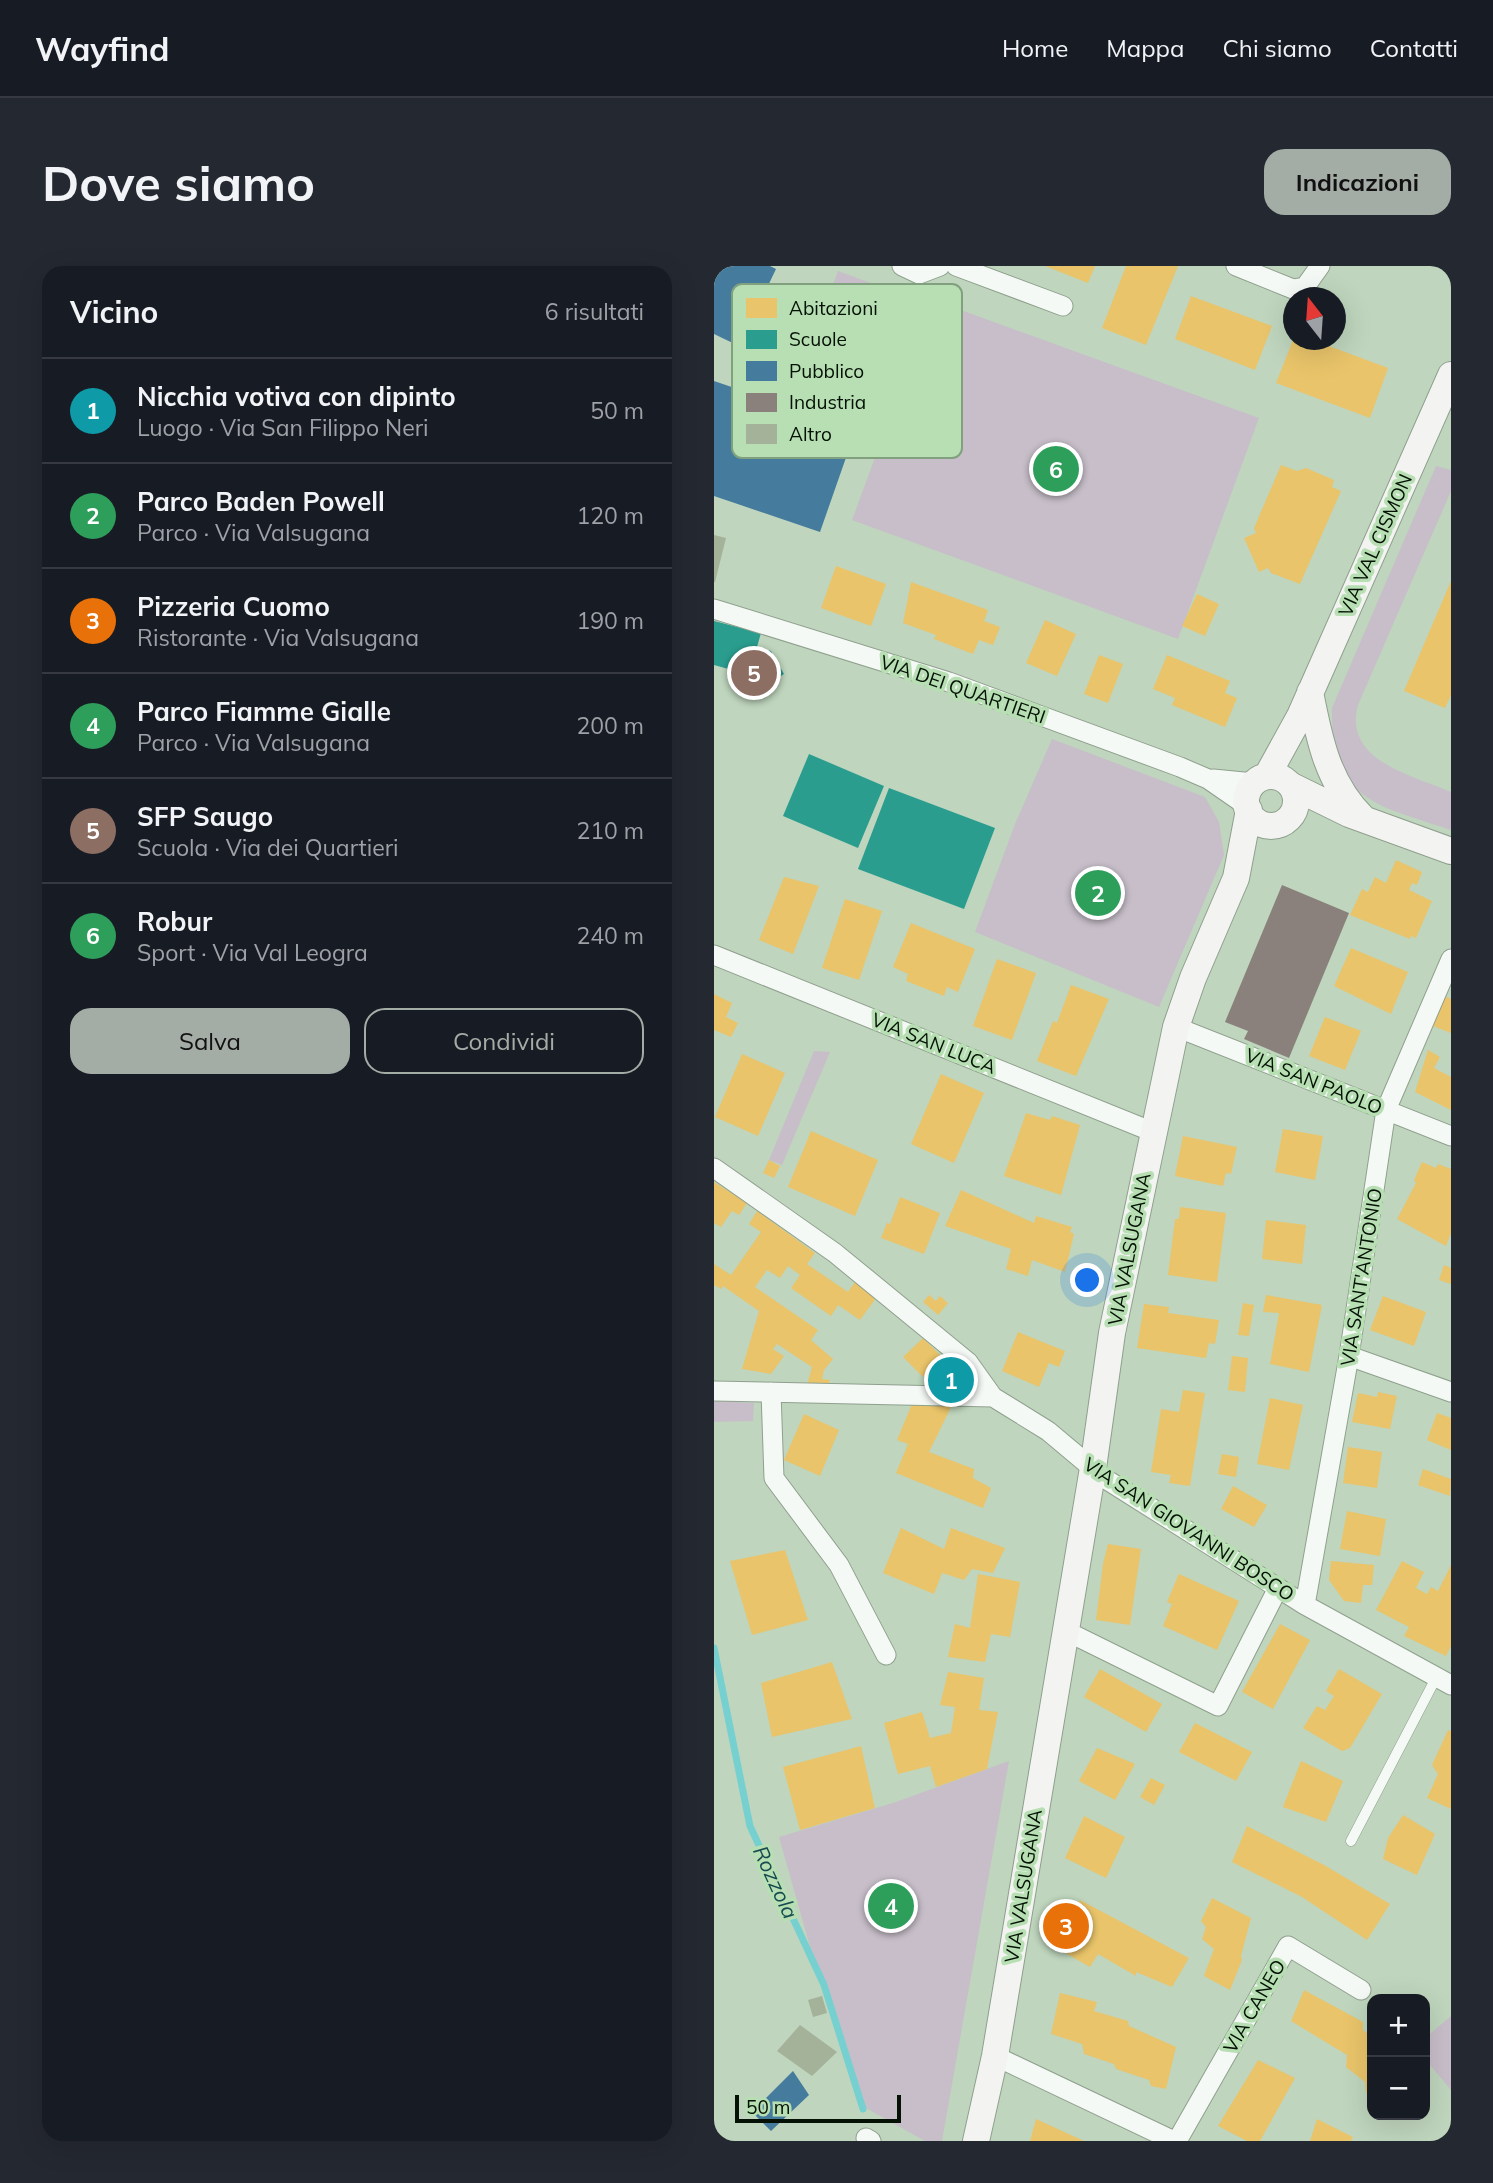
<!DOCTYPE html>
<html lang="it">
<head>
<meta charset="utf-8">
<style>
  :root { --surface:#171b24; --page:#242831; --text:#f1f3f6; --muted:#9ea1a6; --line:#363941; --accent:#a4aca6 }
  body { margin:0; font-family:Mulish,sans-serif; background:var(--page); color:var(--text) }
  .controls { position:absolute; right:21px; bottom:21px; display:grid; overflow:hidden; border-radius:14px; box-shadow:0 7px 28px #0002 }
  .controls button { width:63px; height:63px; display:grid; place-items:center; padding:0; border:0; border-bottom:2px solid var(--line); background:var(--surface); color:var(--text); font:35px sans-serif }
  .compass { position:absolute; left:569px; top:21px; width:63px; height:63px; border-radius:50%; background:var(--surface); box-shadow:0 7px 28px #0002; rotate:343deg }
  .scale { position:absolute; left:21px; bottom:18px; width:166px; box-sizing:border-box; padding-left:7px; border:4px solid #041104; border-top:0; font-size:19px; line-height:24px; white-space:nowrap; color:#041104; -webkit-text-stroke:5px #b7dfb3; paint-order:stroke }
  .you { position:absolute; left:374px; top:1015px; width:24px; height:24px; margin:-18px; border:5px solid #fff; border-radius:50%; background:#1a73e8; box-shadow:0 0 0 10px #1a73e833 }
  .badge { display:grid; place-items:center; width:46px; height:46px; border-radius:50%; background:var(--accent); color:#fff; font-size:23px; font-weight:700 }
  .pin { position:absolute; translate:-50% -50%; border:4px solid #fff; box-shadow:0 2px 7px #0006 }
  .list { margin:0; padding:0; list-style:none }
  h2 { display:flex; justify-content:space-between; align-items:center; height:91px; margin:0; padding:0 28px; font-size:30px }
  h2 small { font-size:23px; font-weight:400; color:var(--muted) }
  .list li { display:grid; grid-template-columns:46px 1fr auto; gap:21px; align-items:center; box-sizing:border-box; height:105px; padding:0 28px; border-top:2px solid var(--line) }
  .list b { display:block; font-size:26px; white-space:nowrap }
  .list p { margin:0; font-size:23px; white-space:nowrap; color:var(--muted) }
  .list em { font-size:23px; font-style:normal; color:var(--muted) }
  .actions { display:flex; gap:14px; padding:21px 28px }
  .actions a { flex:1; padding:16px 0; border:2px solid var(--accent); border-radius:21px; text-align:center; font-size:24px; color:var(--accent) }
  .actions .main { background:var(--accent); color:#111 }
  .map { position:relative; flex:none; width:737px; height:1875px; overflow:hidden; border-radius:21px }
  header { display:flex; align-items:center; gap:42px; box-sizing:border-box; height:98px; padding:0 35px; background:var(--surface); border-bottom:2px solid var(--line) }
  header strong { font-size:33px }
  nav { display:flex; gap:38px; margin-inline-start:auto; font-size:24px }
  .intro { display:flex; align-items:center; justify-content:space-between; box-sizing:border-box; height:168px; padding:0 42px }
  h1 { margin:0; font-size:49px }
  .button { padding:18px 32px; border-radius:21px; background:var(--accent); color:#111; font-size:24px; font-weight:700 }
  main { display:flex; gap:42px; padding:0 42px }
  aside { flex:1; background:var(--surface); border-radius:21px; box-shadow:0 7px 28px #0002 }
  .map>svg:first-child { display:block }
  .green { fill:#c7bec9 }
  .homes { fill:#e9c46a }
  .schools { fill:#2a9d8f }
  .public { fill:#457b9d }
  .industry { fill:#8a817c }
  .lines { fill:none; stroke-linecap:round; stroke-linejoin:round }
  .stream { stroke:#77d0d0; stroke-width:7 }
  .building { fill:#a4b299 }
  .lane-casing { stroke:#8fa08e; stroke-width:11 }
  .street-casing { stroke:#8fa08e; stroke-width:21 }
  .secondary-casing { stroke:#8fa08e; stroke-width:28 }
  .lane { stroke:#f5f9f5; stroke-width:10 }
  .street { stroke:#f5f9f5; stroke-width:19 }
  .secondary { stroke:#f3f4f1; stroke-width:26 }
  .labels { text-anchor:middle; dominant-baseline:central; stroke-width:7; stroke-linejoin:round; paint-order:stroke }
  .street-label { font-size:19px; fill:#041104; stroke:#b7dfb3 }
  .water-label { font-size:21px; font-style:italic; fill:#164b4f; stroke:#b7dfb3 }
  .key { fill:#b7dfb3; stroke:#81a17e; stroke-width:2 }
  .key-label { font-size:19px; fill:#041104 }
</style>
</head>
<body>
<header>
<strong>Wayfind</strong>
<nav><a>Home</a><a>Mappa</a><a>Chi siamo</a><a>Contatti</a></nav>
</header>
<div class="intro"><h1>Dove siamo</h1><a class="button">Indicazioni</a></div>
<main>
<aside>
<h2>Vicino<small>6 risultati</small></h2>
<ul class="list">
<li><span class="badge" style="background:#0f9aa8">1</span><div><b>Nicchia votiva con dipinto</b><p>Luogo · Via San Filippo Neri</p></div><em>50 m</em></li>
<li><span class="badge" style="background:#2e9e5b">2</span><div><b>Parco Baden Powell</b><p>Parco · Via Valsugana</p></div><em>120 m</em></li>
<li><span class="badge" style="background:#e8710a">3</span><div><b>Pizzeria Cuomo</b><p>Ristorante · Via Valsugana</p></div><em>190 m</em></li>
<li><span class="badge" style="background:#2e9e5b">4</span><div><b>Parco Fiamme Gialle</b><p>Parco · Via Valsugana</p></div><em>200 m</em></li>
<li><span class="badge" style="background:#8d6e63">5</span><div><b>SFP Saugo</b><p>Scuola · Via dei Quartieri</p></div><em>210 m</em></li>
<li><span class="badge" style="background:#2e9e5b">6</span><div><b>Robur</b><p>Sport · Via Val Leogra</p></div><em>240 m</em></li>
</ul>
<div class="actions"><a class="main">Salva</a><a>Condividi</a></div>
</aside>
<div class="map">
<svg width="737" height="1875" viewBox="0 0 737 1875">
  <rect width="100%" height="100%" fill="#bfd5bd"/>
  <path class="green" d="M 124,5 L 211,37 L 166,161 L 78,129 Z
    M 219,34 L 545,152 L 464,373 L 138,254 Z
    M 722,200 L 737,204 L 737,225 L 644,439 C 629,495 698,509 737,526 L 737,564 C 663,539 616,535 618,442 Z
    M 338,473 L 491,531 L 505,556 L 510,589 L 445,741 L 261,666 L 301,558 Z
    M 100,785 L 116,786 L 68,899 L 55,894 Z
    M 0,1135 L 40,1137 L 39,1155 L 0,1156 Z
    M 295,1495 L 228,1875 L 211,1875 L 150,1841 L 104,1709 L 65,1571 L 179,1537 Z
    M 737,1750 L 737,1824 L 711,1793 L 711,1772 Z"/>
  <path class="homes" d="M 331,0 L 381,0 L 374,17 Z
    M 412,0 L 464,0 L 432,79 L 388,62 Z
    M 477,30 L 558,60 L 541,104 L 461,73 Z
    M 579,74 L 599,74 L 674,102 L 656,152 L 562,117 Z
    M 567,199 L 583,205 L 592,202 L 620,214 L 618,221 L 627,225 L 586,318 L 557,307 L 554,302 L 545,306 L 530,272 L 542,267 L 540,262 Z
    M 122,300 L 172,318 L 157,360 L 107,342 Z
    M 737,315 L 737,429 L 731,442 L 690,425 Z
    M 197,316 L 274,344 L 270,355 L 286,361 L 279,379 L 265,374 L 259,388 L 220,373 L 222,369 L 189,357 Z
    M 483,328 L 505,338 L 491,370 L 468,360 Z
    M 331,354 L 362,368 L 343,410 L 312,397 Z
    M 385,389 L 409,398 L 394,437 L 370,428 Z
    M 453,389 L 516,415 L 511,427 L 523,432 L 511,461 L 458,439 L 461,432 L 439,423 Z
    M 682,594 L 708,606 L 703,619 L 698,617 L 695,624 L 718,635 L 702,672 L 697,670 L 696,673 L 636,649 L 648,623 L 654,626 L 661,611 L 672,617 Z
    M 70,611 L 105,620 L 79,688 L 45,674 Z
    M 131,633 L 168,645 L 145,714 L 108,702 Z
    M 197,657 L 261,683 L 244,726 L 233,721 L 230,730 L 192,715 L 194,708 L 179,701 Z
    M 637,682 L 694,706 L 677,748 L 620,720 Z
    M 283,693 L 322,707 L 298,774 L 259,760 Z
    M 357,719 L 395,733 L 362,810 L 323,795 L 339,755 L 343,757 Z
    M 0,728 L 18,737 L 12,751 L 24,757 L 17,771 L 0,764 Z
    M 731,730 L 737,733 L 737,767 L 719,760 Z
    M 611,751 L 647,765 L 631,804 L 595,790 Z
    M 714,784 L 726,791 L 720,802 L 737,811 L 737,844 L 701,826 Z
    M 28,788 L 71,807 L 44,870 L 1,851 Z
    M 227,808 L 270,827 L 240,897 L 197,878 Z
    M 312,847 L 336,854 L 338,850 L 366,859 L 347,929 L 290,910 Z
    M 569,863 L 609,870 L 601,914 L 561,906 Z
    M 97,865 L 164,894 L 141,950 L 74,921 Z
    M 469,870 L 523,881 L 517,908 L 512,907 L 509,920 L 461,910 Z
    M 55,894 L 66,900 L 60,912 L 49,907 Z
    M 708,896 L 722,902 L 724,898 L 737,903 L 737,967 L 732,980 L 683,953 L 702,917 L 700,914 Z
    M 0,916 L 33,937 L 25,949 L 18,945 L 7,961 L 0,957 Z
    M 247,924 L 320,957 L 322,950 L 358,961 L 356,966 L 360,968 L 351,1006 L 318,994 L 314,1010 L 292,1003 L 297,983 L 231,960 Z
    M 186,931 L 226,947 L 210,988 L 167,972 L 173,957 L 176,958 Z
    M 466,941 L 512,947 L 503,1016 L 454,1009 L 461,953 L 465,953 Z
    M 43,945 L 101,987 L 93,998 L 134,1026 L 143,1013 L 165,1028 L 146,1054 L 124,1039 L 117,1050 L 77,1022 L 86,1009 L 74,1000 L 66,1012 L 53,1004 L 41,1021 L 104,1064 L 97,1074 L 119,1093 L 110,1104 L 108,1113 L 116,1114 L 114,1121 L 93,1119 L 98,1101 L 63,1078 L 59,1083 L 70,1090 L 57,1108 L 28,1103 L 45,1045 L 9,1020 L 7,1023 L 0,1019 L 0,998 L 17,1009 L 47,966 L 35,958 Z
    M 552,954 L 592,959 L 588,998 L 548,993 Z
    M 730,999 L 737,1002 L 737,1018 L 725,1014 Z
    M 215,1029 L 222,1035 L 226,1030 L 234,1037 L 224,1049 L 209,1036 Z
    M 552,1029 L 608,1039 L 595,1106 L 556,1098 L 565,1047 L 549,1046 Z
    M 669,1030 L 712,1046 L 700,1080 L 656,1064 Z
    M 529,1037 L 540,1039 L 535,1070 L 524,1069 Z
    M 430,1038 L 455,1041 L 454,1047 L 505,1054 L 501,1078 L 495,1077 L 492,1092 L 423,1082 Z
    M 304,1066 L 351,1085 L 345,1101 L 335,1097 L 325,1121 L 288,1105 Z
    M 209,1072 L 232,1095 L 220,1108 L 216,1104 L 209,1111 L 189,1091 Z
    M 518,1090 L 534,1092 L 531,1126 L 514,1124 Z
    M 469,1124 L 491,1127 L 476,1220 L 455,1217 L 457,1209 L 437,1206 L 447,1143 L 465,1146 Z
    M 664,1126 L 683,1130 L 676,1163 L 638,1156 L 644,1127 L 663,1131 Z
    M 556,1132 L 589,1139 L 575,1204 L 543,1198 Z
    M 200,1133 L 238,1139 L 215,1186 L 260,1203 L 259,1212 L 277,1222 L 269,1242 L 182,1207 L 194,1178 L 183,1174 Z
    M 723,1147 L 737,1152 L 737,1184 L 713,1174 Z
    M 90,1148 L 125,1164 L 106,1210 L 70,1194 Z
    M 634,1181 L 668,1186 L 663,1222 L 629,1217 Z
    M 508,1188 L 525,1191 L 522,1211 L 504,1208 Z
    M 709,1203 L 737,1213 L 736,1230 L 704,1219 Z
    M 519,1220 L 553,1239 L 540,1261 L 507,1243 Z
    M 633,1245 L 672,1253 L 666,1290 L 626,1283 Z
    M 187,1262 L 230,1283 L 237,1262 L 291,1282 L 279,1307 L 258,1303 L 250,1314 L 228,1307 L 220,1328 L 169,1307 Z
    M 394,1278 L 427,1283 L 416,1359 L 382,1354 L 389,1298 Z
    M 71,1284 L 94,1354 L 38,1369 L 16,1295 Z
    M 617,1295 L 660,1299 L 658,1319 L 649,1319 L 647,1337 L 630,1335 L 615,1314 Z
    M 688,1295 L 710,1306 L 702,1322 L 713,1328 L 717,1321 L 724,1325 L 737,1299 L 737,1380 L 732,1390 L 690,1370 L 695,1361 L 662,1344 Z
    M 264,1308 L 306,1316 L 296,1371 L 277,1368 L 271,1396 L 234,1391 L 241,1358 L 256,1362 Z
    M 465,1308 L 525,1335 L 503,1384 L 449,1360 L 458,1338 L 453,1336 Z
    M 566,1358 L 596,1374 L 559,1443 L 528,1426 Z
    M 118,1396 L 138,1453 L 58,1471 L 47,1417 Z
    M 386,1403 L 448,1438 L 432,1466 L 370,1431 Z
    M 625,1403 L 668,1428 L 636,1482 L 628,1485 L 589,1462 L 603,1440 L 611,1444 L 620,1430 L 612,1425 Z
    M 234,1406 L 270,1412 L 265,1444 L 284,1446 L 273,1503 L 222,1521 L 216,1500 L 184,1508 L 170,1457 L 208,1446 L 216,1472 L 237,1467 L 241,1441 L 226,1439 Z
    M 481,1457 L 538,1486 L 522,1515 L 465,1486 Z
    M 734,1464 L 737,1465 L 737,1543 L 713,1532 L 724,1508 L 718,1499 Z
    M 147,1480 L 161,1542 L 86,1564 L 69,1501 Z
    M 383,1482 L 421,1498 L 401,1534 L 365,1515 Z
    M 587,1495 L 629,1515 L 612,1556 L 569,1541 Z
    M 437,1512 L 451,1519 L 440,1539 L 426,1531 Z
    M 689,1549 L 721,1568 L 703,1609 L 669,1593 L 674,1572 Z
    M 370,1550 L 411,1571 L 392,1612 L 351,1592 Z
    M 533,1560 L 610,1599 L 676,1638 L 653,1674 L 588,1631 L 518,1596 Z
    M 498,1632 L 537,1652 L 527,1690 L 528,1694 L 516,1724 L 490,1710 L 500,1683 L 488,1673 L 492,1661 L 487,1655 Z
    M 366,1634 L 475,1692 L 458,1721 L 422,1706 L 422,1710 L 384,1688 L 376,1701 L 346,1684 Z
    M 590,1724 L 649,1756 L 649,1764 L 658,1771 L 658,1830 L 652,1827 L 651,1816 L 632,1801 L 633,1789 L 577,1755 Z
    M 346,1727 L 383,1736 L 380,1745 L 414,1755 L 415,1760 L 462,1781 L 452,1823 L 437,1820 L 435,1814 L 402,1803 L 400,1798 L 370,1788 L 368,1778 L 337,1768 Z
    M 544,1794 L 581,1812 L 546,1875 L 533,1875 L 504,1860 Z
    M 322,1853 L 370,1875 L 316,1875 Z
    M 603,1853 L 639,1871 L 637,1875 L 596,1875 Z"/>
  <path class="schools" d="M 0,355 L 47,367 L 43,381 L 57,385 L 70,408 L 34,431 L 18,404 L 0,399 Z
    M 95,488 L 170,520 L 144,582 L 69,550 Z
    M 175,522 L 281,562 L 250,643 L 144,603 Z"/>
  <path class="public" d="M 0,0 L 56,0 L 62,3 L 25,80 L 0,68 Z
    M 0,115 L 142,163 L 106,266 L 0,230 Z
    M 79,1805 L 95,1829 L 57,1865 L 38,1846 Z"/>
  <path class="industry" d="M 568,619 L 635,647 L 575,792 L 530,773 L 534,765 L 511,756 Z"/>
  <g class="lines">
    <path class="stream" d="M 0,1382 L 36,1560 L 110,1719 L 149,1843"/>
  </g>
  <path class="building" d="M 0,269 L 12,272 L 1,316 L 0,316 Z
    M 108,1730 L 113,1747 L 99,1751 L 94,1734 Z
    M 86,1759 L 123,1786 L 98,1810 L 63,1785 Z"/>
  <g class="lines">
    <g class="lane-casing">
      <path id="lane" d="M 637,1575 L 723,1410"/>
    </g>
    <g class="street-casing">
      <path id="street" d="M 188,0 L 205,8 L 226,0
        M 242,0 L 349,40
        M 522,0 L 579,23 L 591,21 L 606,0
        M 0,343 L 235,416 L 466,501 L 494,513 L 533,540
        M 499,513 L 540,517
        M 0,689 L 439,866
        M 462,761 L 737,870
        M 0,902 L 121,987 L 254,1096 L 279,1131 L 334,1165 L 390,1212 L 591,1339 L 737,1419
        M 635,1090 L 737,1126
        M 0,1125 L 279,1131
        M 57,1126 L 60,1212 L 125,1299 L 172,1389
        M 591,1339 L 635,1090 L 672,844 L 737,693
        M 352,1365 L 504,1440 L 564,1322
        M 281,1790 L 460,1875
        M 152,1872 L 157,1875
        M 463,1875 L 574,1680 L 647,1724"/>
    </g>
    <g class="secondary-casing">
      <path id="secondary" d="M 596,426 C 605,473 614,518 649,552
        M 553,510 L 586,450 L 737,109
        M532 535a25 25 0 1 1 50 0a25 25 0 1 1-50 0Z
        M 578,520 L 635,548 L 737,585
        M 262,1875 L 281,1790 L 379,1202 L 398,1067 L 462,761 L 479,712 L 522,612 L 535,544"/>
    </g>
    <use href="#lane" class="lane"/>
    <use href="#street" class="street"/>
    <use href="#secondary" class="secondary"/>
  </g>
  <g class="labels">
    <g class="street-label">
      <text transform="translate(661 279) rotate(-66)">VIA VAL CISMON</text>
      <text transform="translate(249 423) rotate(19)">VIA DEI QUARTIERI</text>
      <text transform="translate(220 777) rotate(22)">VIA SAN LUCA</text>
      <text transform="translate(600 815) rotate(22)">VIA SAN PAOLO</text>
      <text transform="translate(415 983) rotate(-79)">VIA VALSUGANA</text>
      <text transform="translate(647 1011) rotate(-81)">VIA SANT'ANTONIO</text>
      <text transform="translate(475 1263) rotate(33)">VIA SAN GIOVANNI BOSCO</text>
      <text transform="translate(309 1620) rotate(-81)">VIA VALSUGANA</text>
      <text transform="translate(540 1740) rotate(-60)">VIA CANEO</text>
    </g>
    <g class="water-label">
      <text transform="translate(62 1616) rotate(65)">Rozzola</text>
    </g>
  </g>
  <rect x="18" y="18" width="230" height="174" rx="10" class="key"/>
  <rect x="32" y="32" width="31" height="20" fill="#e9c46a"/>
  <rect x="32" y="64" width="31" height="19" fill="#2a9d8f"/>
  <rect x="32" y="95" width="31" height="20" fill="#457b9d"/>
  <rect x="32" y="127" width="31" height="19" fill="#8a817c"/>
  <rect x="32" y="158" width="31" height="20" fill="#a4b299"/>
  <g class="key-label">
    <text x="75" y="49">Abitazioni</text>
    <text x="75" y="80">Scuole</text>
    <text x="75" y="112">Pubblico</text>
    <text x="75" y="143">Industria</text>
    <text x="75" y="175">Altro</text>
  </g>
</svg>
<div class="controls">
<button>+</button>
<button>−</button>
</div>
<svg class="compass" viewBox="-18 -18 36 36"><path d="M0-13l5 13h-10z" fill="#e53935"/><path d="M0 13l5-13h-10z" fill="#9ea1a6"/></svg>
<div class="scale">50 m</div>
<div class="you"></div>
<div class="pin badge" style="left:237px;top:1114px;background:#0f9aa8">1</div>
<div class="pin badge" style="left:384px;top:627px;background:#2e9e5b">2</div>
<div class="pin badge" style="left:352px;top:1660px;background:#e8710a">3</div>
<div class="pin badge" style="left:177px;top:1640px;background:#2e9e5b">4</div>
<div class="pin badge" style="left:40px;top:407px;background:#8d6e63">5</div>
<div class="pin badge" style="left:342px;top:203px;background:#2e9e5b">6</div>
</div>
</main>
</body>
</html>
